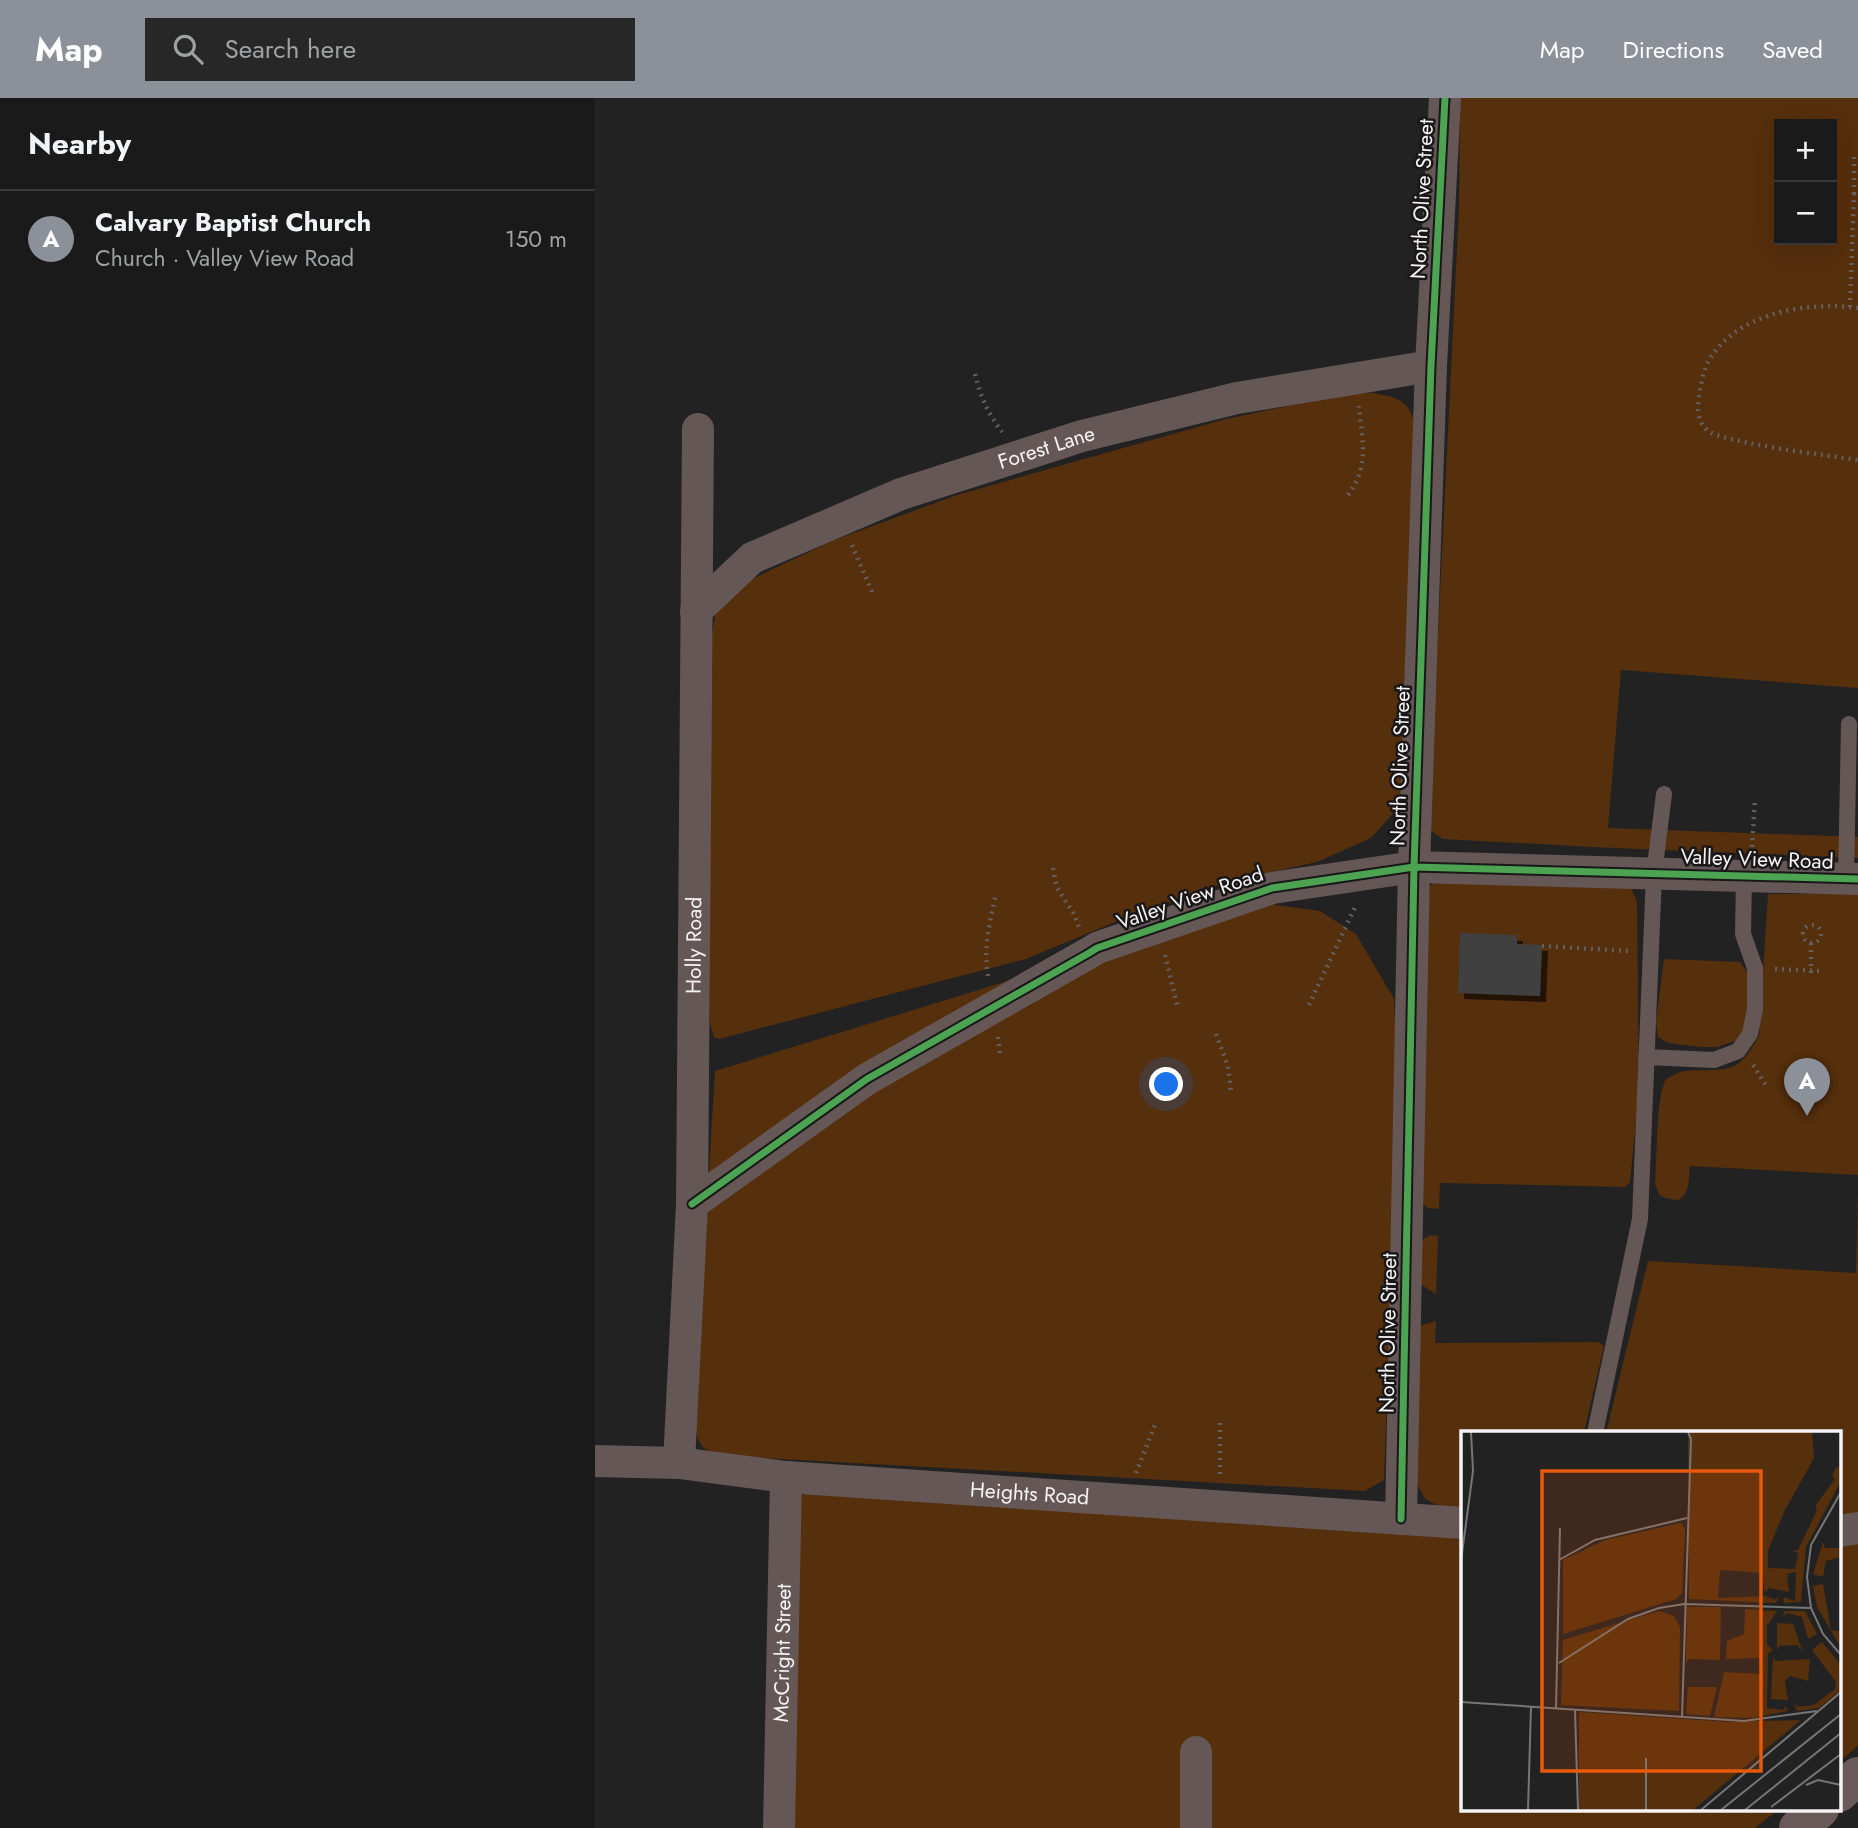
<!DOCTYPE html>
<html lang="en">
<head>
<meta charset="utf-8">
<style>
  :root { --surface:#1a1a1a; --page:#272727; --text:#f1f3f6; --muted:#9fa1a2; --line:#383839; --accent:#8c9099 }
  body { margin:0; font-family:Jost,sans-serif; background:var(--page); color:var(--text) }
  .controls { position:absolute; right:21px; top:21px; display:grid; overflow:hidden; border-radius:0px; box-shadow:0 7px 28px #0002 }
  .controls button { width:63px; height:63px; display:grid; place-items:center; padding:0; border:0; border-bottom:2px solid var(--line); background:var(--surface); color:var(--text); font:35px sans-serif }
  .you { position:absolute; left:572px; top:987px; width:24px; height:24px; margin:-18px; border:5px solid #fff; border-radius:50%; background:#1a73e8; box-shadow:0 0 0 10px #1a73e833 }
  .badge { display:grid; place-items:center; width:46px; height:46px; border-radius:50%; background:var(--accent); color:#fff; font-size:23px; font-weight:700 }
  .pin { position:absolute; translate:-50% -58px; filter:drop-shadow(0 2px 4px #0008) }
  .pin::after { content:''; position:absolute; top:37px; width:24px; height:21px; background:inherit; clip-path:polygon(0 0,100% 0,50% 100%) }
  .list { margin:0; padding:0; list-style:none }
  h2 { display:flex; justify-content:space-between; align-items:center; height:91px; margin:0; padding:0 28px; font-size:30px }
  h2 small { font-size:23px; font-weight:400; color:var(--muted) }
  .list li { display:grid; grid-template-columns:46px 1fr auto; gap:21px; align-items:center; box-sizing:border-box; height:98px; padding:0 28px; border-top:2px solid var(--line) }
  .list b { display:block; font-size:26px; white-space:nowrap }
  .list p { margin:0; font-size:23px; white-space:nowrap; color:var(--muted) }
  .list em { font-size:23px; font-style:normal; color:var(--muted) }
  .icon { flex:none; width:38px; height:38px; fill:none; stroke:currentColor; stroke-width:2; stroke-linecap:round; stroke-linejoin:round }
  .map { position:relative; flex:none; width:1263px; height:1730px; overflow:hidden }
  header { display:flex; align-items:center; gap:42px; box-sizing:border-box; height:98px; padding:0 35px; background:var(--accent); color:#fff }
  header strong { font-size:33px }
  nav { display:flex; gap:38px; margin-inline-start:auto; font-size:24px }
  .search { width:490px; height:63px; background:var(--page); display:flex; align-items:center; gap:18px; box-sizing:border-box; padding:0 24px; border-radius:0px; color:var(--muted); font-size:26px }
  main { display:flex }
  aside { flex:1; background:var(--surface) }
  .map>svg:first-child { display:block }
  .green { fill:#562f0c; fill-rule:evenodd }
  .building { fill:#404040; filter:url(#shadow) }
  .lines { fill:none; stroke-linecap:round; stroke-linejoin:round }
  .path { stroke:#675e5e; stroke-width:4.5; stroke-dasharray:2 5; stroke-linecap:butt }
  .service { stroke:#655756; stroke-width:16 }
  .minor { stroke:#655756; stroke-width:32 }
  .secondary { stroke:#695958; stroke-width:38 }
  .cycleway-casing { stroke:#1a1719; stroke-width:11 }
  .cycleway { stroke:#4ca352; stroke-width:7 }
  .labels { text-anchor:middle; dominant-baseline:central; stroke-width:5; stroke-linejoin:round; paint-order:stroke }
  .street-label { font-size:21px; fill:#f5f3f4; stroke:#1a1719 }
  .inset-road { fill:none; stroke:#767676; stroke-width:2 }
  .view { fill:#e8590c; fill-opacity:0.15; stroke:#e8590c; stroke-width:3.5 }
  .inset-edge { fill:none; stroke:#f5f3f4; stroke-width:3.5 }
</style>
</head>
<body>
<header>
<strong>Map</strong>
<div class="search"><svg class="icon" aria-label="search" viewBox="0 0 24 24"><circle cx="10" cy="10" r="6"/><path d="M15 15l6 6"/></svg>Search here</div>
<nav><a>Map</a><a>Directions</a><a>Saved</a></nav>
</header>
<main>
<aside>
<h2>Nearby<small></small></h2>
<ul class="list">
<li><span class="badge">A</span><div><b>Calvary Baptist Church</b><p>Church · Valley View Road</p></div><em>150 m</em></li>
</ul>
</aside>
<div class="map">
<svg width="1263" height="1730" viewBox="0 0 1263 1730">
  <defs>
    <filter id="shadow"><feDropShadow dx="6" dy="6" stdDeviation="0" flood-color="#0009"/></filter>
  </defs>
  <rect width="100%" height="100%" fill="#222"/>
  <path class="green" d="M 865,0 L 1263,0 L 1263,590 L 1026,572 L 1013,730 L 1263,739 L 1263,760 L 997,749 L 848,741 L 836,733 L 834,720 L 864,110 ZM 1184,26 L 1237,26 L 1237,142 L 1184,142 Z
    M 778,295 C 811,301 814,304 823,336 L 808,704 L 776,740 L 722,764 L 635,783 L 532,819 L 431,861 L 124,941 L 119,939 L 115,926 L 114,553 L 121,513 L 151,484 L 237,443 L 362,397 L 631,321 L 749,296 Z
    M 838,785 L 1033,785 L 1042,803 L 1044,992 L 1035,1084 L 1030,1089 L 845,1085 L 844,1111 L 833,1110 L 828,1106 L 827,797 Z
    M 1173,796 L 1263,796 L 1263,1077 L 1095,1068 C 1093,1081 1096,1093 1084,1102 L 1074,1101 L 1065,1098 L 1060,1086 L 1063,1018 L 1066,996 L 1070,982 C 1077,978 1083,974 1090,973 C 1106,971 1131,975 1144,965 C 1153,958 1158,948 1164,938 Z
    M 673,806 L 725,813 L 761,836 L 799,901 L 803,986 L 789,1382 L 770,1393 L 132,1358 C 106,1352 104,1350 99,1324 L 120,973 L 582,831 Z
    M 1069,861 L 1145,864 L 1157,881 L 1150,933 L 1142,942 L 1123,949 L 1107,949 L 1073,945 L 1063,939 L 1061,924 Z
    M 1263,1096 L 1263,1418 L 1244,1421 L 1244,1335 L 1011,1335 L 1053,1163 L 1261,1175 Z
    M 836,1137 L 843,1138 L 841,1196 L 825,1186 L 824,1143 Z
    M 841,1223 L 840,1245 L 1003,1244 L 1009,1248 L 989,1334 L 868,1335 L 867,1410 L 846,1409 L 830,1401 L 819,1380 L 819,1236 L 827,1227 Z
    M 216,1392 L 867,1435 L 868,1711 L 1184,1711 L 1160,1730 L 197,1730 L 206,1398 Z
    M 1263,1436 L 1263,1648 L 1244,1664 L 1244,1438 Z"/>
  <path class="building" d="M 865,835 L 922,837 L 922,846 L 947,847 L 945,898 L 863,895 Z"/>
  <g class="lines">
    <path class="path" d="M 1259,96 L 1259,55
      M 1255,209 L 1259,96 L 1263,96
      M 1263,210 C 1212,203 1138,215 1112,266 C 1108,274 1107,284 1105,292 C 1103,306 1100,321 1112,332 C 1128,345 1237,358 1263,362
      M 380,276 C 386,300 392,314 407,334
      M 753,397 C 775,367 767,343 764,308
      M 257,447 L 277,494
      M 1157,749 L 1160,701
      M 458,770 L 462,790 L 479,816 L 484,829
      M1208 836a9 9 0 1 1 18 0a9 9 0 1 1-18 0Z
      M 1216,845 L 1216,880
      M 947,848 L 1034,853
      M 570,857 L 583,911
      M 1180,871 L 1224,873
      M 393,878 C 388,851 395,823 401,796
      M 714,907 L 761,807
      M 621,936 L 633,968 L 636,993
      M 403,939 L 405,957
      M 1158,967 L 1172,989
      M 625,1325 L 625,1380
      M 541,1375 L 561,1324"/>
    <path class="service" d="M 1251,781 L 1254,626
      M 1051,959 L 1119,962 L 1143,953 L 1155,936 L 1160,911 L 1160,870 L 1148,836 L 1149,778
      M 1000,1335 L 1045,1121 L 1059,776 L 1069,696"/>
    <g class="minor">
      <path id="s1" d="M 101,513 L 157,460 L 306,396 L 487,338 L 642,300 L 836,268"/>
      <path d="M 97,1106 L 272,981 L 494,855 L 502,850 L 677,790 L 819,769 L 1263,781"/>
      <path id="s2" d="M 0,1363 L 84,1365 L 191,1379 L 868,1425"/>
      <path id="s3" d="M 84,1365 L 97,1106 L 103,331"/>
      <path d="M 806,1421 L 819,769 L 836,268 L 850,0"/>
      <path d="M 1244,1433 L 1263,1430"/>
      <path id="s4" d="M 184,1730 L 191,1379"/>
      <path d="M 601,1730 L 601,1654"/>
    </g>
    <path class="secondary" d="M 1244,1695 L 1263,1678
      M 1203,1730 L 1225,1711"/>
    <g class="cycleway-casing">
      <path id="cycleway" d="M 97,1106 L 272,981 L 494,855 L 502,850 L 677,790 L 819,769 L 1263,781
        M 806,1421 L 819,769 L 836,268 L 850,0"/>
    </g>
    <use href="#cycleway" class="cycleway"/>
  </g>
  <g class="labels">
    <g class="street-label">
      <text transform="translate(827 101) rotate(-87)">North Olive Street</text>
      <text stroke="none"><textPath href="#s1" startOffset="392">Forest Lane</textPath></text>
      <text transform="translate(805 668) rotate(-88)">North Olive Street</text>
      <text transform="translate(1162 761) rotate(2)">Valley View Road</text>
      <text transform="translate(595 800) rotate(-19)">Valley View Road</text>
      <text stroke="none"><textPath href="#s3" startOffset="518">Holly Road</textPath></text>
      <text transform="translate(793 1235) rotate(-89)">North Olive Street</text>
      <text stroke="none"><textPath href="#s2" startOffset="436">Heights Road</textPath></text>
      <text stroke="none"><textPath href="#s4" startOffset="175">McCright Street</textPath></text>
    </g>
  </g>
  <g transform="translate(866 1333)">
    <rect width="380" height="380" fill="#222"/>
    <path d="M 227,1 L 351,1 L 353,27 L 323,81 L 307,120 L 307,137 L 334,138 L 337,122 L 331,120 L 337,119 L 356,79 L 354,75 L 374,48 L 371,44 L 376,36 L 380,37 L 380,50 L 345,116 L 340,171 L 324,172 L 322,170 L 323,166 L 334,170 L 335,141 L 326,143 L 328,161 L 308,157 L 304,162 L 301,142 L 259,139 L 257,167 L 305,165 L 314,169 L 315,166 L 317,169 L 314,172 L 228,168 ZM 220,92 L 224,98 L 221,162 L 215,168 L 102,203 L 102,129 L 144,109 ZM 362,111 L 364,117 L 380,117 L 380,126 L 365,130 L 362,146 L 352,143 ZM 362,153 L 370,199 L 380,200 L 380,217 L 356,176 L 352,155 ZM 226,176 L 260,176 L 259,229 L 228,228 L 225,232 ZM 284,178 L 316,180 L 306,195 L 306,214 L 312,219 L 307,223 L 306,277 L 323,279 L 324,274 L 327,280 L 292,287 L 253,286 L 263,241 L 299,243 L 300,227 L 265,228 L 266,210 L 283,203 ZM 198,180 L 213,185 L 219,196 L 218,280 L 100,274 L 102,209 ZM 323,180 L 344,180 L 356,203 L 347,208 L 341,186 L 326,182 L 322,186 ZM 316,192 L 332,193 L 342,221 L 336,214 L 318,215 L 316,220 ZM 361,211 L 380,234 L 380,259 L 358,277 L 336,280 L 333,272 L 337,276 L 353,274 L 374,258 L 375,251 L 351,219 ZM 312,225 L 314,230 L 349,228 L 347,250 L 329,245 L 324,250 L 327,269 L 310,268 ZM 227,252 L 227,256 L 256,256 L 249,285 L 225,283 ZM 118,281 L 267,291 L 340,289 L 232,379 L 118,379 Z" fill="#562f0c"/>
    <path class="inset-road" d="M 380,61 L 350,114 L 346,146 L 350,177 L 362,203 L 380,224M 98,129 L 134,109 L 226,87M 0,130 L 12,40 L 10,1M 98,232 L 167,188 L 198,177 L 223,173 L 350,177M 0,271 L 283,290 L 356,280M 95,277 L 99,97M 114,279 L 117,379M 221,286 L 230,8 L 227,1M 345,354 L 357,349 L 380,354M 310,376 L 380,323M 67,379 L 70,276M 185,379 L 185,327M 240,379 L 380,261M 260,379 L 380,283M 284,379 L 380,302"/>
    <path class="view" d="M 81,40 L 300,40 L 300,340 L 81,340 Z"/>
    <rect width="380" height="380" class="inset-edge"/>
  </g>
</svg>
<div class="controls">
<button>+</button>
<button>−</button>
</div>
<div class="you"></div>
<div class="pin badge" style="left:1212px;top:1018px">A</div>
</div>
</main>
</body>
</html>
